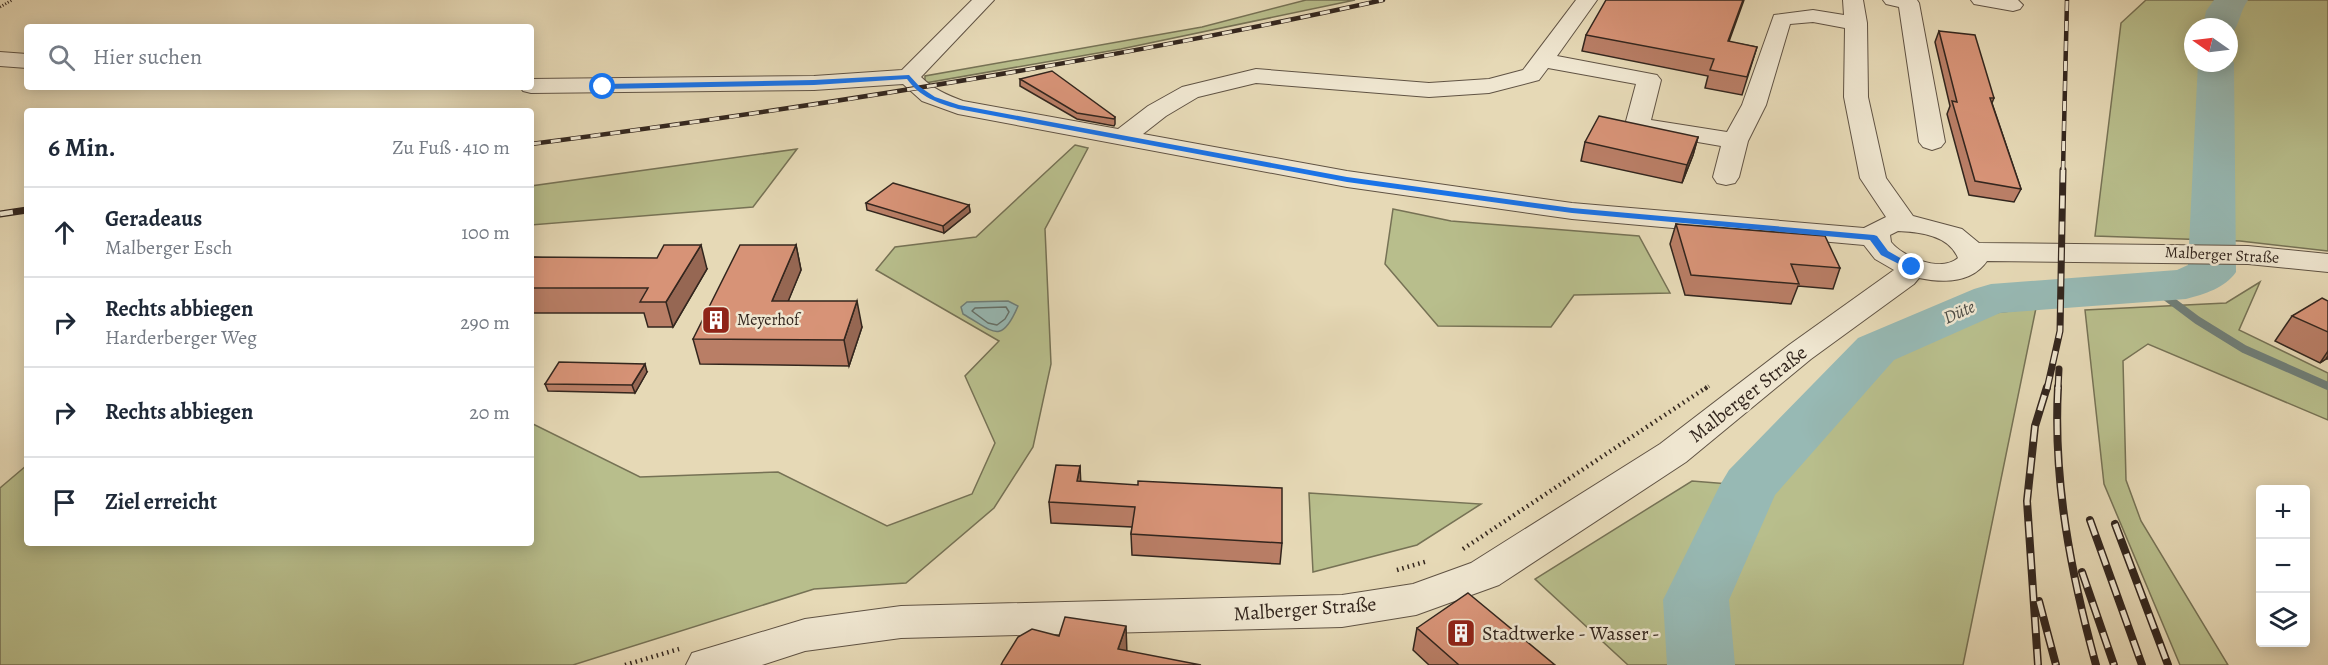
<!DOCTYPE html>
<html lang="de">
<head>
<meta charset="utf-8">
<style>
  :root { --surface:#fff; --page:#f6f6f7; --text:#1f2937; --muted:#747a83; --line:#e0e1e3 }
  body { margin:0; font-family:Alegreya,serif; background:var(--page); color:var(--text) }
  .controls { position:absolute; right:18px; bottom:18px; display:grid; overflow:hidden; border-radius:6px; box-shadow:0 3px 15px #0003 }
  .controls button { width:54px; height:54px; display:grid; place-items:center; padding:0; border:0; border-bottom:2px solid var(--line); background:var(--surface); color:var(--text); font:30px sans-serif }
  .compass { position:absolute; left:2184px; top:18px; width:54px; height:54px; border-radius:50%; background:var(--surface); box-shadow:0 3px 15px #0003; rotate:284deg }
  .stop { position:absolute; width:18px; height:18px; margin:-14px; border:4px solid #1a73e8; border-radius:50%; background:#fff }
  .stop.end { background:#1a73e8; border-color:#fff; box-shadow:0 2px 6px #0008 }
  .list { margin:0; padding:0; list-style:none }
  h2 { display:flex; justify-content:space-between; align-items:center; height:78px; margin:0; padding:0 24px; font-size:26px }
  h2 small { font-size:20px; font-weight:400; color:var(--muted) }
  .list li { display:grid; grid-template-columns:39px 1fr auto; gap:18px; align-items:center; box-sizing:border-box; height:90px; padding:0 24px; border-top:2px solid var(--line) }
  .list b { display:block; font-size:22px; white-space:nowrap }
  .list p { margin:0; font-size:20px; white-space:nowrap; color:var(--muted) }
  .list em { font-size:20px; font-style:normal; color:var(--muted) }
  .icon { flex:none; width:33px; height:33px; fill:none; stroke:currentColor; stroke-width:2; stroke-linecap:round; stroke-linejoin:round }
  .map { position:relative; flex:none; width:2328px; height:665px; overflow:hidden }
  .search { position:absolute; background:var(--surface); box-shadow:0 3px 15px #0003; left:24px; top:24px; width:510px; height:66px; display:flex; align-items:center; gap:15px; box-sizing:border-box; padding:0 21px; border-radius:6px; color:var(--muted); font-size:22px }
  .panel { position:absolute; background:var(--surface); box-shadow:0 3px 15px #0003; left:24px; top:108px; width:510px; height:438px; border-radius:6px }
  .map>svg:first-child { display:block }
  .green { fill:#b8be8c; stroke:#767255; stroke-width:1.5; fill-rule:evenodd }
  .water { fill:#97b9b4; stroke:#6f7e78; stroke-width:1.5 }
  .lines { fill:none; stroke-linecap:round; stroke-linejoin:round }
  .shore { stroke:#657069; stroke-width:1.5 }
  .stream { stroke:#6f7e78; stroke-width:8 }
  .canal { fill:#97b9b4; fill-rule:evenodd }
  .river { fill:#97b9b4; fill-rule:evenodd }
  .minor-casing { stroke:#605344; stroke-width:2 }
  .path-far2 { stroke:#33261e; stroke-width:3; stroke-dasharray:1 2; stroke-linecap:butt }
  .path-far1 { stroke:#33261e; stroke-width:4; stroke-dasharray:1.5 3; stroke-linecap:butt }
  .path { stroke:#33261e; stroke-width:4.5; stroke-dasharray:1.5 4; stroke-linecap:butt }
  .minor { fill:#efe6d0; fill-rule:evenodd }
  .rail-far2-casing { stroke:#33261e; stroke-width:4.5 }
  .rail-far1-casing { stroke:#33261e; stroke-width:7 }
  .rail-casing { stroke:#33261e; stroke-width:8 }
  .rail-far2 { stroke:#efe6d0; stroke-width:3; stroke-dasharray:10; stroke-linecap:butt }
  .rail-far1 { stroke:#efe6d0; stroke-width:4.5; stroke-dasharray:13; stroke-linecap:butt }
  .rail { stroke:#efe6d0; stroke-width:5; stroke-dasharray:16; stroke-linecap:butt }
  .wall { fill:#b97e66; stroke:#33261e; stroke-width:1.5 }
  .shaded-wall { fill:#966753; stroke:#33261e; stroke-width:1.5 }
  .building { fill:#d79377; stroke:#33261e; stroke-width:1.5 }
  .route { fill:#1a73e8 }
  .labels { text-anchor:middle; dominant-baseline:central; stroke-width:5; stroke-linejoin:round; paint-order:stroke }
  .street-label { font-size:16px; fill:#33261e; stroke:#efe6d0 }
  .poi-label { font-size:16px; fill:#33261e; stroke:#efe6d0; text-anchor:start }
  .water-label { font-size:18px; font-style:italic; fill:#4c4b44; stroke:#efe6d0 }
  .near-street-label { font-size:20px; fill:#33261e; stroke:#efe6d0 }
  .near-poi-label { font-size:20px; fill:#33261e; stroke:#efe6d0; text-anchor:start }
</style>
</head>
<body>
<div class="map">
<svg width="2328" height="665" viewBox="0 0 2328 665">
  <rect width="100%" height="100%" fill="#e6d9b6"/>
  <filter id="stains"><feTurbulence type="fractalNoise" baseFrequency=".00333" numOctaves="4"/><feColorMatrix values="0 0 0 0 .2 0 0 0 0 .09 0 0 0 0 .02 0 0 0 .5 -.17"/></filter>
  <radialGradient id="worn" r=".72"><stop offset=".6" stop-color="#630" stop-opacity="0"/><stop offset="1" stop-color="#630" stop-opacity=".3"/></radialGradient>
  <path class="green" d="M 1306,0 L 1355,0 L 1121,49 L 925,83 L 925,76 L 1202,27 Z
    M 2146,0 L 2328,0 L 2328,251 L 2240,241 L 2095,236 L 2121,23 ZM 2193,27 L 2229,27 L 2229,63 L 2193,63 Z
    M 1075,145 L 1088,148 L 1045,229 L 1051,364 L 1033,447 L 994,508 L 906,583 L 814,589 L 573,665 L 0,665 L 0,488 L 27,465 L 27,543 L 531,543 L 531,423 L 640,477 L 778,472 L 887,526 L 972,494 L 995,443 L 965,376 L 999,341 L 876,270 L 895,247 L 976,237 Z
    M 797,149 L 753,207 L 531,225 L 531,186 Z
    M 1393,209 L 1451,221 L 1639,236 L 1670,293 L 1574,295 L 1551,327 L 1438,326 L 1385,264 Z
    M 2260,282 L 2239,330 L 2328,373 L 2328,420 L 2148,344 L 2123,361 L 2126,480 L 2141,521 L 2228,665 L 2180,665 L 2104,484 L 2085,310 L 2226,303 Z
    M 2036,308 L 1963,665 L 1628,665 L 1535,579 L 1692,481 L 1779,488 L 1893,357 L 1985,314 Z
    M 1309,493 L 1481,504 L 1417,545 L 1313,572 Z"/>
  <path class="water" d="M 1008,301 L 1018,306 C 1001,346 993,331 963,314 L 961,307 L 967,302 Z"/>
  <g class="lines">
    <path class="shore" d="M 1006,307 L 1009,312 L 1005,319 L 997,325 L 988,323 L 972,311 L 975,308 Z"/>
    <path class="stream" d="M 2153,287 L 2197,320 L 2244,349 L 2328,386"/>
    <path class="canal" d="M 1700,641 L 1714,646 L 1720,657 L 1716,665 L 1672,665 C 1679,651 1685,646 1700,641 Z"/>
    <path class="river" d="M 2214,0 L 2248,0 C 2240,11 2240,23 2232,34 L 2229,35 L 2229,27 L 2203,27 L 2206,11 Z
      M 2229,55 L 2234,63 L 2236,272 C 2225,288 2205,294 2186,299 L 2000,313 L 1894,360 L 1775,495 L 1729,600 L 1735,665 L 1667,665 L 1663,600 L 1720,485 L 1729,470 L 1858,338 L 1974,289 L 1991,284 L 2177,270 L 2188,265 L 2198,63 L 2229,63 Z"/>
    <g class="minor-casing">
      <path id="minor" d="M 972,0 L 994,0 L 921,77 C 933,89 947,95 963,101 L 1118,129 L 1148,106 L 1182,87 L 1256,69 L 1429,83 L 1489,79 L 1523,70 L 1576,0 L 1597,0 L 1557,56 L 1657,75 L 1661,80 L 1651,120 L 1727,132 L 1742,105 L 1774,15 L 1813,10 L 1844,15 L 1843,0 L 1863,0 L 1867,23 L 1868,97 L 1886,178 L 1913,216 L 1962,229 L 1979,243 L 2248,246 L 2328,254 L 2328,272 L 2248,264 L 1987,261 C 1972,283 1943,283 1919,278 L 1914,284 L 1811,359 L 1686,462 L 1499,585 L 1416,615 L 1342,627 L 901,638 L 805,651 L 762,665 L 686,665 L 692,653 L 805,619 L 901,606 L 1342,595 L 1413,584 L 1471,563 L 1660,444 L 1789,345 L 1894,270 L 1875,259 L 1864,245 L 1572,219 L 1347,187 L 958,114 L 922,101 L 903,84 L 814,90 L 531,93 L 523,91 L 520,87 L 531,87 L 531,79 L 814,76 L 902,70 ZM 1813,22 L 1845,28 L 1844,97 L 1860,178 L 1886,217 L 1864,228 L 1572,203 L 1347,171 L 1143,134 L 1166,116 L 1198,97 L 1256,83 L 1429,97 L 1489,93 L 1539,80 L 1548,68 L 1636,84 L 1625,125 L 1628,130 L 1721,146 L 1713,177 L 1717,183 L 1726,185 L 1735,183 L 1739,177 L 1748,141 L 1766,105 L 1790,24 ZM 1898,231 C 1919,232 1949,235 1958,258 C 1940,273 1903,257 1891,242 L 1890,235 Z
        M 1883,0 L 1917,0 L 1919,3 L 1945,142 L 1941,147 L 1932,150 L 1923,147 L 1919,142 L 1899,7 L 1886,4 Z
        M 1971,0 L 2018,0 L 2023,5 L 2020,9 L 2013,11 L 1974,4 Z
        M 0,52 L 27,54 L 27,68 L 0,66 Z"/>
    </g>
    <path class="path-far2" d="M 0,7 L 12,0"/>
    <path class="path-far1" d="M 1705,389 L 1709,386"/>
    <path class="path" d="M 1463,549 L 1707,387
      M 1397,570 L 1428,561
      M 625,665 L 679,649"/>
    <use href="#minor" class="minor"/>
    <g class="rail-far2-casing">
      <path id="rail-far2" d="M 531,144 C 817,107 1101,62 1383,0
        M 2063,171 L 2067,0"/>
    </g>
    <g class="rail-far1-casing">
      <path id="rail-far1" d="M 0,214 L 27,210
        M 2047,389 L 2060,331 L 2063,170
        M 2058,389 L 2059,369"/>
    </g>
    <g class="rail-casing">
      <path id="rail" d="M 2058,387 C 2053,482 2071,574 2096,665
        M 2090,520 L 2142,665
        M 2115,524 L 2168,665
        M 2082,572 L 2114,665
        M 2039,601 L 2056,665
        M 2038,665 L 2027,501 L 2035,426 L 2047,387"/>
    </g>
    <use href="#rail-far2" class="rail-far2"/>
    <use href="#rail-far1" class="rail-far1"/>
    <use href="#rail" class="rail"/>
  </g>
  <path class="wall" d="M 1939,31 L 1994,98 L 1992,103 L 2021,189 L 2014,202 L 1969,195 L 1947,114 L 1950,106 L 1935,42 Z
    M 1586,35 L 1729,42 L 1757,47 L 1742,95 L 1705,88 L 1708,76 L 1582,51 Z
    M 1020,79 L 1115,117 L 1115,124 L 1114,126 L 1077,119 L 1020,86 Z
    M 1698,137 L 1693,155 L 1682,183 L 1581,161 L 1585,142 Z
    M 866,203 L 969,205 L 970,212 L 944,233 L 867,210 Z
    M 1676,224 L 1840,268 L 1833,289 L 1798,286 L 1791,304 L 1685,295 L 1670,244 Z
    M 796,245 L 801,270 L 788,301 L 862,327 L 849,366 L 700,364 L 693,339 Z
    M 531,257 L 707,269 L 673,327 L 648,327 L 644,313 L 531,313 Z
    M 2328,301 L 2328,359 L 2326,359 L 2320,363 L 2275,341 L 2292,316 Z
    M 647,372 L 635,393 L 548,391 L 545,384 Z
    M 1080,466 L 1080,482 L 1282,543 L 1280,564 L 1132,555 L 1131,534 L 1132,527 L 1051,523 L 1049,502 Z
    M 1417,628 L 1555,665 L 1429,665 L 1413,650 Z"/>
  <path class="shaded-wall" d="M 1743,0 L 1744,0 L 1723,58 L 1728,41 Z
    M 1698,137 L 1693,155 L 1682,183 L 1687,165 Z
    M 969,205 L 970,212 L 944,233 L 943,226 Z
    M 701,245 L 707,269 L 673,327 L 666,302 Z
    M 796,245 L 801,270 L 778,326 L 772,301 Z
    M 857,301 L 862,327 L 849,366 L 844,340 Z
    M 2328,351 L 2328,356 L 2326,359 L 2320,363 Z
    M 645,364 L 647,372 L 635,393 L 632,385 Z
    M 1080,466 L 1081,486 L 1077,481 Z
    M 1126,626 L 1127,654 L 1118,649 Z"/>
  <path class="building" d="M 1606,0 L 1743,0 L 1728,41 L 1757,47 L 1747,77 L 1710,70 L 1714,59 L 1586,35 Z
    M 1939,31 L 1975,35 L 1994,98 L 1990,98 L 2021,189 L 1975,181 L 1952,101 L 1957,102 Z
    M 1052,71 L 1115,117 L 1114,119 L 1077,113 L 1020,79 Z
    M 1599,116 L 1698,137 L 1687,165 L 1585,142 Z
    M 893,183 L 969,205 L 943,226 L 866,203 Z
    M 1676,224 L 1825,236 L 1840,268 L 1791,264 L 1799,284 L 1691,275 Z
    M 664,245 L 701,245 L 666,302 L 640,302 L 648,288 L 531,288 L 531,257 L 657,258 Z
    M 740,245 L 796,245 L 772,301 L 857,301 L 844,340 L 693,339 Z
    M 2322,298 L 2328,301 L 2328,332 L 2292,316 Z
    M 559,362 L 645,364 L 632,385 L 545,384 Z
    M 1056,465 L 1080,466 L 1077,481 L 1138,485 L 1138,481 L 1282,488 L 1282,543 L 1131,534 L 1135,507 L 1049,502 Z
    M 1468,593 L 1555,665 L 1459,665 L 1417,628 Z
    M 1065,617 L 1126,626 L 1118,649 L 1201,665 L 1001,665 L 1003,661 L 1018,637 L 1032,629 L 1059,636 Z"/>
  <path class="route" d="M 909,75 L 920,87 L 935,97 L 959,105 L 1347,177 L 1572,208 L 1874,235 L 1877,236 L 1888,251 L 1916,267 L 1909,269 L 1881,255 L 1870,240 L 1572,213 L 1347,182 L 958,109 C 937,103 920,97 907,79 L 814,85 L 603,89 L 599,87 L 603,84 L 814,80 Z"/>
  <defs>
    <g id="building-square" transform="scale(1.5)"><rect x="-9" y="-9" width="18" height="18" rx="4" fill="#8f2418" stroke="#efe6d0"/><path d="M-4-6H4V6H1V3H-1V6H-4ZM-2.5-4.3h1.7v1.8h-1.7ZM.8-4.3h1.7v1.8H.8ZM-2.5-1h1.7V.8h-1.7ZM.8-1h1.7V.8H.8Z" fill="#fff"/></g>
  </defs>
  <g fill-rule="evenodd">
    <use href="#building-square" x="716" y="320"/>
    <use href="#building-square" x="1461" y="633"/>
  </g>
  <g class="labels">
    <g class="street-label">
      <text transform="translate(2222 255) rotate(3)">Malberger Straße</text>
    </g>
    <g class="poi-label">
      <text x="737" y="320">Meyerhof</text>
    </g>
    <g class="water-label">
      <text transform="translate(1959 312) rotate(-24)">Düte</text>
    </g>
    <g class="near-street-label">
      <text transform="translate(1748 394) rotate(-38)">Malberger Straße</text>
      <text transform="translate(1305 609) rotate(-4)">Malberger Straße</text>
    </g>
    <g class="near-poi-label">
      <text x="1482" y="633">Stadtwerke - Wasser -</text>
    </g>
  </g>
  <rect width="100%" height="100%" filter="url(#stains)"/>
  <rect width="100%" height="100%" fill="url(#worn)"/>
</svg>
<div class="controls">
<button>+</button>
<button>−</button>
<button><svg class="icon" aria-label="layers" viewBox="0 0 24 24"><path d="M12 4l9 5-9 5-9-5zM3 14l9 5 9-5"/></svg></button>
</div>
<svg class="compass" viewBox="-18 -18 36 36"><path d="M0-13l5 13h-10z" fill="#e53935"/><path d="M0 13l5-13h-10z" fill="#747a83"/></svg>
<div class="stop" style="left:603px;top:87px"></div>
<div class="stop end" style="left:1912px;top:267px"></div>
<div class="search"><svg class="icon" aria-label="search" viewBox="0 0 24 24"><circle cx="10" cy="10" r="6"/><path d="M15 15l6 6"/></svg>Hier suchen</div>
<section class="panel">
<h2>6 Min.<small>Zu Fuß · 410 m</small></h2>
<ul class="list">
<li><svg class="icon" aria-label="ahead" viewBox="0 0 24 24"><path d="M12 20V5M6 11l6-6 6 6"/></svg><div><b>Geradeaus</b><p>Malberger Esch</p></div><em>100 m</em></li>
<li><svg class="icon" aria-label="right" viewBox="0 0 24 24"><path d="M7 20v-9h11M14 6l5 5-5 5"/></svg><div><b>Rechts abbiegen</b><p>Harderberger Weg</p></div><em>290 m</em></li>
<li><svg class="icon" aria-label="right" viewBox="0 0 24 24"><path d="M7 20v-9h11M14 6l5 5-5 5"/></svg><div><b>Rechts abbiegen</b></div><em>20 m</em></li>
<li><svg class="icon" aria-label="arrive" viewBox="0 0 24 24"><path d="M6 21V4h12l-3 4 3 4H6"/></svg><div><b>Ziel erreicht</b></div></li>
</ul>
</section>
</div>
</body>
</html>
